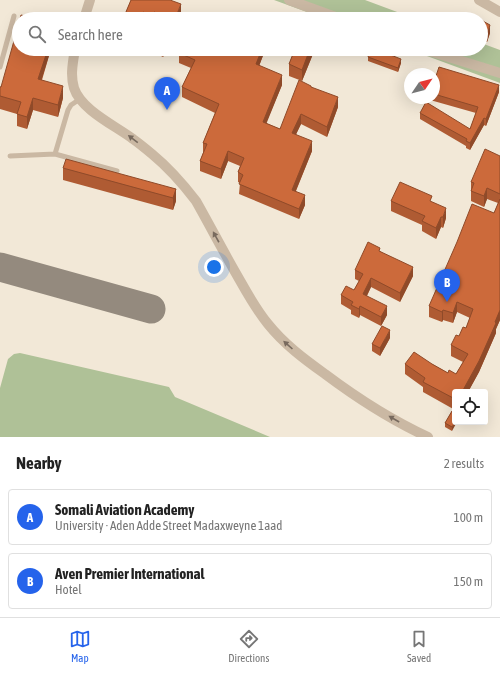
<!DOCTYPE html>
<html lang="en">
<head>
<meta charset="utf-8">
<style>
  :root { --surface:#fff; --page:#f6f6f6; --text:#222; --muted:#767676; --line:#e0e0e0; --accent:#2563eb }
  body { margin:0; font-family:"Asap Condensed",sans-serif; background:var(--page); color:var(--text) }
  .controls { position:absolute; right:12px; bottom:12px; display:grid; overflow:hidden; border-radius:4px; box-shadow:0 4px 16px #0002 }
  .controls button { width:36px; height:36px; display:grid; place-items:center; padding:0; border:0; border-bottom:1px solid var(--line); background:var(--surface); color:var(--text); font:20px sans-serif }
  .compass { position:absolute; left:404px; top:68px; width:36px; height:36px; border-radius:50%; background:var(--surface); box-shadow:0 4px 16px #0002; rotate:55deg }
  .you { position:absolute; left:214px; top:267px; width:14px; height:14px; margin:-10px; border:3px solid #fff; border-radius:50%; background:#1a73e8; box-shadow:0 0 0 6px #1a73e833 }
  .badge { display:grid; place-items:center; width:26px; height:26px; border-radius:50%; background:var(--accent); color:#fff; font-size:13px; font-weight:700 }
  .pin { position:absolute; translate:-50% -33px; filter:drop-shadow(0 1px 2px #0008) }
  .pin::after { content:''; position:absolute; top:21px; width:14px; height:12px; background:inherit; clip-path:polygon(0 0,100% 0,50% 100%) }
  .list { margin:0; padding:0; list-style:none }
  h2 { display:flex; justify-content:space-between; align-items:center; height:52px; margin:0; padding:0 16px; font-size:17px }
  h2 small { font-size:13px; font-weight:400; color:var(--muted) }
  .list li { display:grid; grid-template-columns:26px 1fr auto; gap:12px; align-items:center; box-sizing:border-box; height:56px; margin:0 8px 8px; padding:0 8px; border:1px solid var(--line); border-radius:4px }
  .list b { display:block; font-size:15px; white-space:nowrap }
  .list p { margin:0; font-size:13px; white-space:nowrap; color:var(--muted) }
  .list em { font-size:13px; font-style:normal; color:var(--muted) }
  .icon { flex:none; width:22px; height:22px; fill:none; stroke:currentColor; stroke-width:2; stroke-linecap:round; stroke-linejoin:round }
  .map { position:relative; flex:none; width:500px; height:437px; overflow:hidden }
  .search { position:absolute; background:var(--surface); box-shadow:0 4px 16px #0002; left:12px; right:12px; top:12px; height:44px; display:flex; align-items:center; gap:10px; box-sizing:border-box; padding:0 14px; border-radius:22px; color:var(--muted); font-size:15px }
  .sheet { height:180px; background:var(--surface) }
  nav { display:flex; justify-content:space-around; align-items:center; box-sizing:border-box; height:56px; border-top:1px solid var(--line); background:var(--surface); font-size:11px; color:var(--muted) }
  nav a { display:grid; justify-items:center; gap:2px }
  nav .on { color:var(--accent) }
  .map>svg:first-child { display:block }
  .green { fill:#afc197 }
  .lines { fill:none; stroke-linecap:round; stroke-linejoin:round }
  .taxiway { stroke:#948a7e; stroke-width:29 }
  .service { stroke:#cab8a3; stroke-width:5 }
  .minor { stroke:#cab8a3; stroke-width:10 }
  .wall { fill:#af5b33 }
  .shaded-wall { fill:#8f4a29 }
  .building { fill:#cc6a3b; stroke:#8f4a29 }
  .oneway { fill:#786a5e }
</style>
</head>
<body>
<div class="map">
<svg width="500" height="437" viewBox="0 0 500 437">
  <rect width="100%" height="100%" fill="#f2e8d7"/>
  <path class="green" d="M 274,0 L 365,0 L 416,19 L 326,19 Z
    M 481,43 L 500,50 L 500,83 L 408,49 L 481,49 Z
    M 20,353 L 169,387 L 175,397 L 270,437 L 0,437 L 0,388 L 8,359 L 14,354 Z"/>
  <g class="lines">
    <path class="taxiway" d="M 0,267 L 151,309"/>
    <path class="service" d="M 0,67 L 14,16
      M 55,154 L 68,110 L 71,105 L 80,99
      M 10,156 L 55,154 L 117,171"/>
    <path class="minor" d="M 289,0 L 341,19
      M 479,0 L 500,12
      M 84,19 L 90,0
      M 75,49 C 73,62 70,75 74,88 C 81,110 116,126 133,139 C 140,144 146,149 152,154 C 169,168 183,184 196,201 C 209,224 221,247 234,270 C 245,289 254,307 268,324 C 284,344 304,359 325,374 C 357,398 391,420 428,437
      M 423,49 L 500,73"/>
  </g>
  <path class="wall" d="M 131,0 L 181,16 L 179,19 L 123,19 Z
    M 481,20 L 490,33 L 487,42 L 481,40 Z
    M 51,49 L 42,80 L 63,98 L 58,117 L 33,110 L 27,129 L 17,126 L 17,114 L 0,109 L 0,87 Z
    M 151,49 L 167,49 L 163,57 L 151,51 Z
    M 264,49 L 264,53 L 259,66 L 282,85 L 266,123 L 280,129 L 311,87 L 338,107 L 327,137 L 301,124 L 296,134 L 312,151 L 296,191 L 305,205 L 299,219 L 239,194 L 240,183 L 238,182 L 238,172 L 240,166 L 228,161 L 221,179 L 200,171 L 200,161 L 203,153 L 203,143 L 215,113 L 182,97 L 182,87 L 191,68 L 179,63 L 179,53 Z
    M 295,49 L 315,49 L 302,81 L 289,76 L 289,64 Z
    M 368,57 L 401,63 L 398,72 L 368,61 Z
    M 434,82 L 499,92 L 486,126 L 484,125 L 470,150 L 466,148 L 466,146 L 420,119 L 420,113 L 470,129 L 476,113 L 423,98 L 434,98 Z
    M 500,156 L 500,320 L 496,329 L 496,333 L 479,372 L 468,392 L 455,392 L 455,410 L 423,392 L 423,387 L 405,374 L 405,364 L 432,364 L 448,373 L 456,374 L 463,362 L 451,356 L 451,345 L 466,328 L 470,318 L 457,312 L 453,323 L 443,320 L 442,322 L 429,317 L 429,306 L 494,213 L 498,203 L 487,199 L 484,207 L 471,201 L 471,182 Z
    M 63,168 L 176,189 L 176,201 L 173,210 L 63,180 Z
    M 391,201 L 432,202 L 446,218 L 443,228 L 441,227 L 436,239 L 422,231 L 422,225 L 391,211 Z
    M 380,251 L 413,276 L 400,302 L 371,287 L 367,296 L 387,315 L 381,326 L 360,315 L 359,318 L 351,314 L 351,310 L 341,304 L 341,295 L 354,290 L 359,281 L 355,279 L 355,270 Z
    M 390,338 L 380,356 L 372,351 L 372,344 Z
    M 452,411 L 452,431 L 445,427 L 445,423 Z"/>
  <path class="shaded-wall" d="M 181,4 L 181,16 L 179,19 L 175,19 Z
    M 143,12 L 143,19 L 139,19 Z
    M 154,12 L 154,19 L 152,19 L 152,16 Z
    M 490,25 L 490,33 L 487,42 L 487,35 Z
    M 48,49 L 51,49 L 38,91 L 38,79 Z
    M 165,49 L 167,49 L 163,57 L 163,53 Z
    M 262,49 L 264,49 L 264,53 L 256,74 L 256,64 Z
    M 310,49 L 315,49 L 302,81 L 302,70 Z
    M 401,59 L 401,63 L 398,72 L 398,68 Z
    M 282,75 L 282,85 L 263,132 L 263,122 Z
    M 499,85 L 499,92 L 486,126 L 486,119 Z
    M 63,86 L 63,98 L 58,117 L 58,105 Z
    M 338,97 L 338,107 L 327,137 L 327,127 Z
    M 33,98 L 33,110 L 27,129 L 27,117 Z
    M 301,114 L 301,124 L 292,143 L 292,133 Z
    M 484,118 L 484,125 L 470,150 L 470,143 Z
    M 312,141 L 312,151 L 292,200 L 292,190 Z
    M 228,151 L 228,161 L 221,179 L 221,169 Z
    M 487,188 L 487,199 L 484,207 L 484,196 Z
    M 176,189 L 176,201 L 173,210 L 173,198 Z
    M 305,195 L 305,205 L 299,219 L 299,209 Z
    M 446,208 L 446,218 L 443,228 L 443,217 Z
    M 441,217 L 441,227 L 436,239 L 436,228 Z
    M 413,267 L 413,276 L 400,302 L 400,293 Z
    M 371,278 L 371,287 L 363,303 L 363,294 Z
    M 457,302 L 457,312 L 453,323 L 453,313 Z
    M 360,306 L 360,315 L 359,318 L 359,309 Z
    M 387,306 L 387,315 L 381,326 L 381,317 Z
    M 443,310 L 443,320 L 442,322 L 442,312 Z
    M 500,310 L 500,320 L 496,329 L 496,333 L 479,372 L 468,392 L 462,392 Z
    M 390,330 L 390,338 L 380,356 L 380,348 Z
    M 455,422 L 457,422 L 452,431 L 452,427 Z"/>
  <path class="building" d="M 131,0 L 170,0 L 181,4 L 175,19 L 154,12 L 152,16 L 143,12 L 139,19 L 123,19 Z
    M 21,15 L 38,19 L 20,19 Z
    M 246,17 L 250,19 L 245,19 Z
    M 481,20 L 490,25 L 487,35 L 481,33 Z
    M 19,23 L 19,49 L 48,49 L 38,79 L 63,86 L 58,105 L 33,98 L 27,117 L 17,114 L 21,102 L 0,96 L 0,87 L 1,87 Z
    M 156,49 L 165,49 L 163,53 Z
    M 181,49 L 262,49 L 256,64 L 282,75 L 263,122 L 280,129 L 299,80 L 311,86 L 311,87 L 338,97 L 327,127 L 301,114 L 292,133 L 312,141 L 292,190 L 305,195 L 299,209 L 239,184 L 243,175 L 238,172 L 244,158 L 228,151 L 221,169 L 200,161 L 207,144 L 203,143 L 219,104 L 182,87 L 195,60 L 179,53 Z
    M 295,49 L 310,49 L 302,70 L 289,64 Z
    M 371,49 L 375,49 L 401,59 L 398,68 L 368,57 Z
    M 439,67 L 499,85 L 486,119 L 484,118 L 470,143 L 466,141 L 467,139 L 420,113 L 426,102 L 470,129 L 478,107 L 434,94 L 434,82 Z
    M 485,149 L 500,156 L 500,194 L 487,188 L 484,196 L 471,191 L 474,183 L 471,182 Z
    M 66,159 L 176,189 L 173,198 L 63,168 Z
    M 400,182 L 432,196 L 430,201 L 446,208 L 443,217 L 441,217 L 436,228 L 422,221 L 425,216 L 391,201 Z
    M 500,199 L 500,310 L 495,322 L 496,323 L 479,361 L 462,392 L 455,392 L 455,399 L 423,382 L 425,378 L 405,364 L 414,352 L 432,364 L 448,373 L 449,370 L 456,374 L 468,354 L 451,345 L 456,335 L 459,336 L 463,327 L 466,328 L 473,309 L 457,302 L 453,313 L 443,310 L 442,312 L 429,306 L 457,242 L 472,204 L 494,213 Z
    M 368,242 L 380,248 L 379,251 L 413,267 L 400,293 L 371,278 L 363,294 L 387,306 L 381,317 L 360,306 L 359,309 L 351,305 L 353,302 L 341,295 L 346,286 L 354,290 L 363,274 L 355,270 Z
    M 382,326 L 390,330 L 380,348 L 372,344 Z
    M 452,411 L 455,412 L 455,422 L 452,427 L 445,423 Z"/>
  <defs><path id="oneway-solid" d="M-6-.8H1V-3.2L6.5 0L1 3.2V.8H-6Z"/></defs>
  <g class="oneway">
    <use href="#oneway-solid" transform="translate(133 139) rotate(-143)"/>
    <use href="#oneway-solid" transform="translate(216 237) rotate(-119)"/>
    <use href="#oneway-solid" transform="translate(288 345) rotate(-138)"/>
    <use href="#oneway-solid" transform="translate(394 419) rotate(-150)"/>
  </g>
</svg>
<div class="controls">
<button><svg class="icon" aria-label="locate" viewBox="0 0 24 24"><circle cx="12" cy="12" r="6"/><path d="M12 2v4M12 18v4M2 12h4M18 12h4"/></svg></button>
</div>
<svg class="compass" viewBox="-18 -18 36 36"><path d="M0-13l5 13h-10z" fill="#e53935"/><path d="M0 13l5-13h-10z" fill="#767676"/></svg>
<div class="you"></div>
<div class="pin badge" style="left:167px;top:110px">A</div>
<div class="pin badge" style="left:447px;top:302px">B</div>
<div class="search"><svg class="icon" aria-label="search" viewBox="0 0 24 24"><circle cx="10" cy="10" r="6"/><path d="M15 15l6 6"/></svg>Search here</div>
</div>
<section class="sheet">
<h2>Nearby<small>2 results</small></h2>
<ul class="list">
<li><span class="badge">A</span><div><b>Somali Aviation Academy</b><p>University · Aden Adde Street Madaxweyne 1aad</p></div><em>100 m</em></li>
<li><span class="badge">B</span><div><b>Aven Premier International</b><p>Hotel</p></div><em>150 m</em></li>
</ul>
</section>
<nav>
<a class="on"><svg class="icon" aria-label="map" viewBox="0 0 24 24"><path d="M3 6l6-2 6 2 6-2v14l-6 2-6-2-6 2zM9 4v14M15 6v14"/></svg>Map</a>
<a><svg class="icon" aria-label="directions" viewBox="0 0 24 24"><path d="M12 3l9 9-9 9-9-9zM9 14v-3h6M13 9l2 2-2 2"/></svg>Directions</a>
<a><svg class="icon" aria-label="saved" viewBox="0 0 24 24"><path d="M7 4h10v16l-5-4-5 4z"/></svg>Saved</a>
</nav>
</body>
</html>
